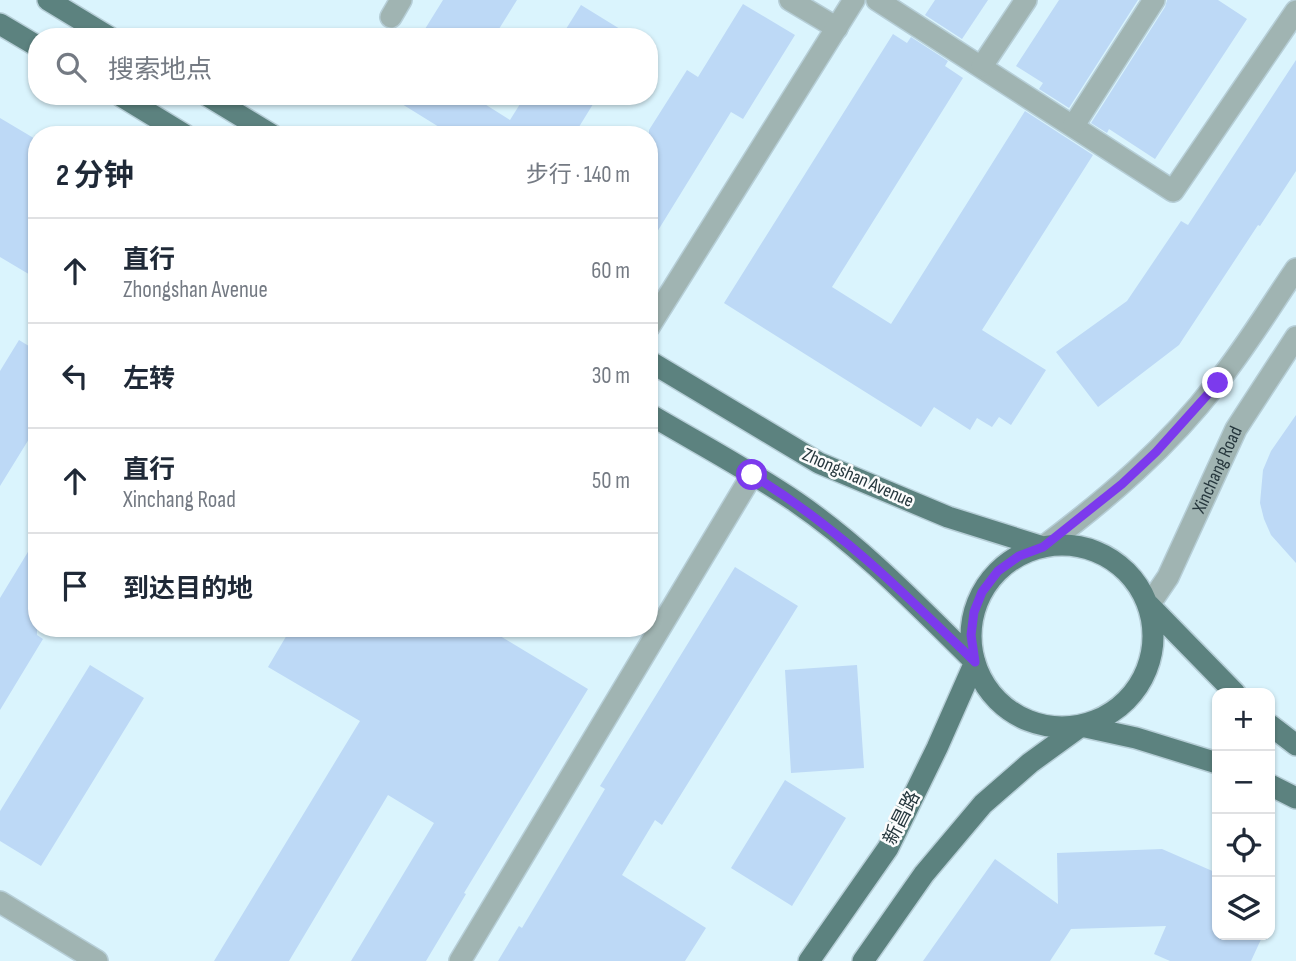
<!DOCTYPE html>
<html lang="zh">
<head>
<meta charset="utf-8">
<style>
  :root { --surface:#fff; --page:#f6f6f7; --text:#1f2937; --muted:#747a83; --line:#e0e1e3 }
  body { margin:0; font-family:"Sofia Sans Condensed","Noto Sans SC",sans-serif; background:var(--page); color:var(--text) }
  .controls { position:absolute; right:21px; bottom:21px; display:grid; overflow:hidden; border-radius:14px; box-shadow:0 2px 5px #0004 }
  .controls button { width:63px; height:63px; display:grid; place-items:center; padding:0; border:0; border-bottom:2px solid var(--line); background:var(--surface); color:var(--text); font:35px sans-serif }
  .stop { position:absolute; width:21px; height:21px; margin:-16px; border:5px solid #7c3aed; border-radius:50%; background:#fff }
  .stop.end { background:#7c3aed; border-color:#fff; box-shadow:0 2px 7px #0008 }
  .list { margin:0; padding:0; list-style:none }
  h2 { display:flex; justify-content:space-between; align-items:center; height:91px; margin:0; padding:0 28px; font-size:30px }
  h2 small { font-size:23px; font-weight:400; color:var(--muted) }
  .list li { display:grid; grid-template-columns:46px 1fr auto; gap:21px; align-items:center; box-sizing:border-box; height:105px; padding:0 28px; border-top:2px solid var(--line) }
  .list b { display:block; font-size:26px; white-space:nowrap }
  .list p { margin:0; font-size:23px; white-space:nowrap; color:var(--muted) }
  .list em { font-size:23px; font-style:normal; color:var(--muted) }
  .icon { flex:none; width:38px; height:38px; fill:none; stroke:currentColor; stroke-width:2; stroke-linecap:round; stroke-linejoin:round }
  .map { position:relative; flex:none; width:1296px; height:961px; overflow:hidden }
  .search { position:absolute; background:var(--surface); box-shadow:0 2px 5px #0004; left:28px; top:28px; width:630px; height:77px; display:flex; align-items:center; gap:18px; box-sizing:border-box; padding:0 24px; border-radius:28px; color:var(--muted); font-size:26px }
  .panel { position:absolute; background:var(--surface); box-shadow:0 2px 5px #0004; left:28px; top:126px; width:630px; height:511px; border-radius:28px }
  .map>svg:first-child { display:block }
  .building { fill:#bdd9f6 }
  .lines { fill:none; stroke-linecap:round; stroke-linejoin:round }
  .minor-casing { stroke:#b6ced7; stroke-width:24 }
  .major-casing { stroke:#b6ced7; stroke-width:24 }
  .minor { stroke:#a0b4b2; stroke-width:21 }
  .major { stroke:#5c827f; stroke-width:21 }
  .route { stroke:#7c3aed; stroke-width:9 }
  .labels { text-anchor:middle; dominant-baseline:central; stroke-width:5; stroke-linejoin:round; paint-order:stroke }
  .street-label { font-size:19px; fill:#26373d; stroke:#fcfcfc }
</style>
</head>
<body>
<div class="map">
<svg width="1296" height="961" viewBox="0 0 1296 961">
  <rect width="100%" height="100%" fill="#daf4fd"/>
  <path class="building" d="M 443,0 L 517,0 L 494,37 L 420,37 Z
    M 935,0 L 988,0 L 962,39 L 925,15 Z
    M 1059,0 L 1138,0 L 1069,108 L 1039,89 L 1043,83 L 1016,66 Z
    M 1167,0 L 1218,0 L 1247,19 L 1155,159 L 1109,129 L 1107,133 L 1091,123 L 1165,7 Z
    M 743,4 L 795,35 L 743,119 L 731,112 L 649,245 L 649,130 L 687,70 L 698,77 Z
    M 581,5 L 633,37 L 561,37 Z
    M 893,34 L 907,43 L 911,37 L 948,61 L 945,66 L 963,78 L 832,287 L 891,324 L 1025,111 L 1093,155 L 982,330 L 1046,370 L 1011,425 L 999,417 L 992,427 L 977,418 L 970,430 L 934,407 L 921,427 L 724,303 Z
    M 1296,60 L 1296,171 L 1260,226 L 1258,225 L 1179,345 L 1098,407 L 1056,352 L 1127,301 L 1181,221 L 1188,225 Z
    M 389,96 L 472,96 L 510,120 L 525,96 L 598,96 L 574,135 L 452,135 Z
    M 0,118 L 37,140 L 37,279 L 0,257 Z
    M 19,340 L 37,351 L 37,426 L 0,486 L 0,371 Z
    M 1296,415 L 1296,563 L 1271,535 L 1264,519 L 1260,503 L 1263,470 L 1271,451 Z
    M 37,537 L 37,635 L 43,639 L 0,710 L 0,598 Z
    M 735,567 L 798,606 L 662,825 L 655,820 L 622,875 L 706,928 L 685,961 L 498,961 L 519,926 L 522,928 L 605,789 L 600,786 Z
    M 291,628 L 487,628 L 588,689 L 464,893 L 466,894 L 426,961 L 351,961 L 434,823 L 388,795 L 289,961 L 214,961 L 360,721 L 268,667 Z
    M 90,665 L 144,698 L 41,866 L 0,841 L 0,811 Z
    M 857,665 L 864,768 L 791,773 L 785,670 Z
    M 785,780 L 846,818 L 792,906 L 731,868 Z
    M 1162,849 L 1217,873 L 1217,935 L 1263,935 L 1251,961 L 1170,961 L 1154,954 L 1166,926 L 1071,929 L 1050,961 L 923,961 L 995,859 L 1058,904 L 1057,853 Z"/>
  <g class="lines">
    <g class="minor-casing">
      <g id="minor">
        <path d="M 790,0 L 837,28"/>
        <path d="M 877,0 L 1173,191 L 1296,11"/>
        <path d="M 391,17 L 401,0"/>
        <path d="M 982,66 L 1026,0"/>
        <path d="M 1074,125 L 1154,0"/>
        <path d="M 649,327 L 854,0"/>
        <path d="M 1043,547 C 1107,499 1168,447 1217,383 C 1246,347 1270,307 1296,269"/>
        <path id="s1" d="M 1149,605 L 1168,577 L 1236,429 L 1296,337"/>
        <path d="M 0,902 L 97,961"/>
        <path d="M 460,961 L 752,475"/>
      </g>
    </g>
    <g class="major-casing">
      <path id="major" d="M 48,0 L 109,37
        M 0,24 L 37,46
        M 121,96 L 185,135
        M 208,96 L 272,135
        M 649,361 L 819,463 L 948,517 L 1043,547
        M 649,414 C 698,443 749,470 796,502 C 862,547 918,606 975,662
        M971 636a91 91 0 1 1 182 0a91 91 0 1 1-182 0Z
        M 1149,605 L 1235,693
        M 1270,725 L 1296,745
        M 1081,726 L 1136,738 L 1217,763
        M 1270,785 L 1296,798
        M 809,961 L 888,848 L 937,748 L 975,662
        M 863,961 L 924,874 L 983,804 L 1030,763 L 1081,726"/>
    </g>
    <use href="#minor" class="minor"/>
    <use href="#major" class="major"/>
  </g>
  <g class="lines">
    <path class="route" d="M 752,475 C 838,527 904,593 975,662 L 971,635 L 974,612 L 982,592 L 998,571 L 1019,556 L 1043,547 L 1122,484 L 1156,452 L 1218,383"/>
  </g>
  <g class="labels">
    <g class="street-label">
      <text stroke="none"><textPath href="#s1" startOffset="152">Xinchang Road</textPath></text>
      <text transform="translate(858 478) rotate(24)">Zhongshan Avenue</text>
      <text transform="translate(902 818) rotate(-63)">新昌路</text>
    </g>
  </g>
</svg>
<div class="controls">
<button>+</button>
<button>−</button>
<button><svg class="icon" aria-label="locate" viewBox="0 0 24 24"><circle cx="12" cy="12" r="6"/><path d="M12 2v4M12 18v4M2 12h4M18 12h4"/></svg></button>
<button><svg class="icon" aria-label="layers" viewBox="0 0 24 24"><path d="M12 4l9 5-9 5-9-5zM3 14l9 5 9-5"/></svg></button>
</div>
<div class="stop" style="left:752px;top:475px"></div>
<div class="stop end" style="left:1218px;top:383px"></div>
<div class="search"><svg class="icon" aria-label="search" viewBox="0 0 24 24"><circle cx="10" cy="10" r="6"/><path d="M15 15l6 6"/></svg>搜索地点</div>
<section class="panel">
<h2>2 分钟<small>步行 · 140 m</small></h2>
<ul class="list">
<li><svg class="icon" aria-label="ahead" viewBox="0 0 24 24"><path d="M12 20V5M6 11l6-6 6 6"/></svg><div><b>直行</b><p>Zhongshan Avenue</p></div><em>60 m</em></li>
<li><svg class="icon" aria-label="left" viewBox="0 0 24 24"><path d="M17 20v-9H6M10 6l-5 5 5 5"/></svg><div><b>左转</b></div><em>30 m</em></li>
<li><svg class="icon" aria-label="ahead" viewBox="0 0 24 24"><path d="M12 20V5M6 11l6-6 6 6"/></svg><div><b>直行</b><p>Xinchang Road</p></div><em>50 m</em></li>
<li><svg class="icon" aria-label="arrive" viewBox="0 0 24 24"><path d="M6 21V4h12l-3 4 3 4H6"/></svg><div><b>到达目的地</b></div></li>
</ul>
</section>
</div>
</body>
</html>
